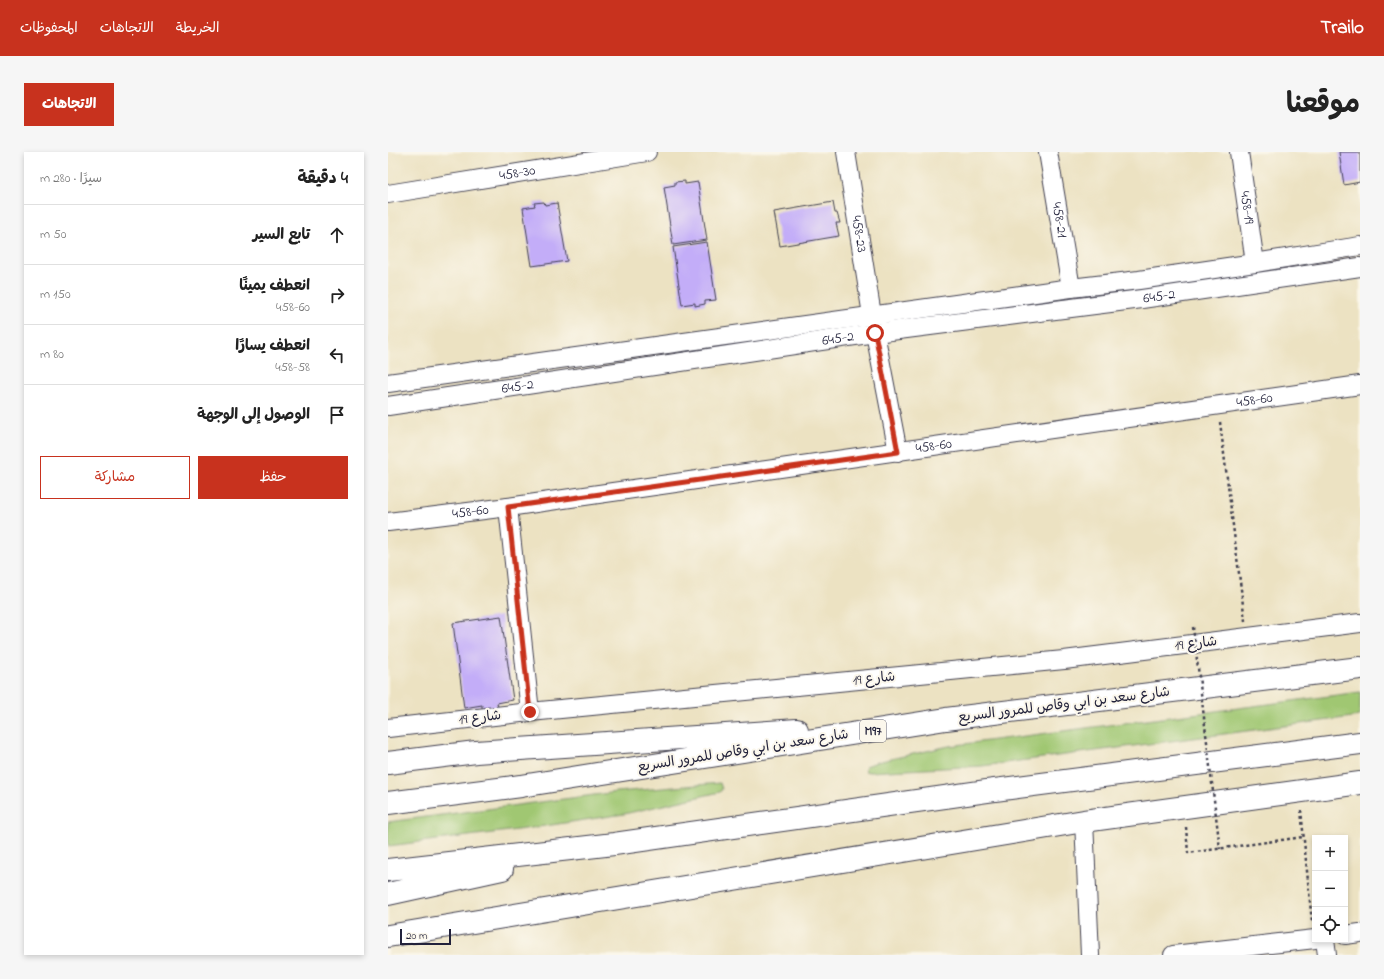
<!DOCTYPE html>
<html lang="ar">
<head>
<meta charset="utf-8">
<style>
  :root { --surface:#fff; --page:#f6f6f6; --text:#222; --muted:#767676; --line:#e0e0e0; --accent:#c8321e }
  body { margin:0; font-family:"Indie Flower","Playpen Sans Arabic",sans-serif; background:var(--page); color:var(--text); direction:rtl }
  .controls { position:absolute; right:12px; bottom:12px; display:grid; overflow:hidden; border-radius:0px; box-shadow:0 2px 6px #0003 }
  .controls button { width:36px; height:36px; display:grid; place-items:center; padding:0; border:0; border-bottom:1px solid var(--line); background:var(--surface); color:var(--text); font:20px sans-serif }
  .scale { position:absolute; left:12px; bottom:10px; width:51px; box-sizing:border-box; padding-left:4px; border:2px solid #22223b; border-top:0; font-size:11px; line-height:14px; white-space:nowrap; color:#22223b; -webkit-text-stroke:3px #fbf7ec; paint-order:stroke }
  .stop { position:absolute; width:12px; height:12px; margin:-9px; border:3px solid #c8321e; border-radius:50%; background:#fff }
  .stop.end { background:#c8321e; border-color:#fff; box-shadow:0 1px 4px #0008 }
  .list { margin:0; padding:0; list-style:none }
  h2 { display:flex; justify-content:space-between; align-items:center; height:52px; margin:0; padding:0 16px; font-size:17px }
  h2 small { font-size:13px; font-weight:400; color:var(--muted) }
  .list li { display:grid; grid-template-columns:26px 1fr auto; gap:12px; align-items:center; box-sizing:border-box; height:60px; padding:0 16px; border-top:1px solid var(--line) }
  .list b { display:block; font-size:15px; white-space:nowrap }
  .list p { margin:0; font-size:13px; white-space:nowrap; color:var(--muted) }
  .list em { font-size:13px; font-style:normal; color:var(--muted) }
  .actions { display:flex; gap:8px; padding:12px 16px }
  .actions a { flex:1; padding:9px 0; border:1px solid var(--accent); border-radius:0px; text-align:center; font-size:14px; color:var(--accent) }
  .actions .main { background:var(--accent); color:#fff }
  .icon { flex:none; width:22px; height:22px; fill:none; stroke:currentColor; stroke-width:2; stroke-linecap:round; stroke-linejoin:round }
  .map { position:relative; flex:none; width:972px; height:803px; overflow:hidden; direction:ltr; border-radius:0px }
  header { display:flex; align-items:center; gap:24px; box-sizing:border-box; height:56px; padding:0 20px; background:var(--accent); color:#fff }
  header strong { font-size:19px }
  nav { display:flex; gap:22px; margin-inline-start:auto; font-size:14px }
  .intro { display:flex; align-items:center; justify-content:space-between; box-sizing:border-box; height:96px; padding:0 24px }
  h1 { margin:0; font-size:28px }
  .button { padding:10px 18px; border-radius:0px; background:var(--accent); color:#fff; font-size:14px; font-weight:700 }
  main { display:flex; gap:24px; padding:0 24px }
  aside { flex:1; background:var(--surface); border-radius:0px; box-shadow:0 2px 6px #0003 }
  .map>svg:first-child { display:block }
  .green { fill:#a0c772; stroke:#617456 }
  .building { fill:#c3adf8 }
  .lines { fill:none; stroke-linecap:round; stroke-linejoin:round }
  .street-casing { stroke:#403f4f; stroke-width:20 }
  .secondary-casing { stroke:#403f4f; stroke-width:24 }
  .highway-casing { stroke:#403f4f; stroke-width:24 }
  .path { stroke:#403f4f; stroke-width:2.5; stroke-dasharray:3 3; stroke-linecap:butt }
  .street { stroke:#fff; stroke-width:18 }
  .secondary { stroke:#fff; stroke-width:22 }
  .highway { stroke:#fff; stroke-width:22 }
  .path-bridge { stroke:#403f4f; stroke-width:2.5; stroke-dasharray:3 3; stroke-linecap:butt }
  .route { stroke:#c8321e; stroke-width:5 }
  .labels { text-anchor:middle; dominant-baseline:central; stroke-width:4; stroke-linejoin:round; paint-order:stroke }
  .shield { fill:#fbf7ec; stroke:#636270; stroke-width:1 }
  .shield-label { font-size:13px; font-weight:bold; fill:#22223b }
  .street-label { font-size:14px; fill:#22223b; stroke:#fbf7ec }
</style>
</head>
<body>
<header>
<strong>Trailo</strong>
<nav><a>الخريطة</a><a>الاتجاهات</a><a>المحفوظات</a></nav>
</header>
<div class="intro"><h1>موقعنا</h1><a class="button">الاتجاهات</a></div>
<main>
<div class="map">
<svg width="972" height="803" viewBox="0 0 972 803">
  <rect width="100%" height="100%" fill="#fbf7ec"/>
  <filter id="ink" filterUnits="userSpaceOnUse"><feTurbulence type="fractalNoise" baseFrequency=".025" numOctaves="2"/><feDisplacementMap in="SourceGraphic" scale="8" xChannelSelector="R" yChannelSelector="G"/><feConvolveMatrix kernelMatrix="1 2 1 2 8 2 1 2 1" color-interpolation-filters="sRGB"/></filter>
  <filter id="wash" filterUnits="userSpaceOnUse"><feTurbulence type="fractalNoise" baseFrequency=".012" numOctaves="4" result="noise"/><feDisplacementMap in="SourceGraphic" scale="16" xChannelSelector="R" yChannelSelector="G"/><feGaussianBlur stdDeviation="0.9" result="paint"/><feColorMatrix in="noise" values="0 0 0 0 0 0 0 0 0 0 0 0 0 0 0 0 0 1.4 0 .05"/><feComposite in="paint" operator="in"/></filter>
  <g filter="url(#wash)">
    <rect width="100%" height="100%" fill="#ece2c2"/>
    <path class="green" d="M 972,540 L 972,564 L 594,614 L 481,620 L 477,619 L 478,614 L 489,610 L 561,594 Z
      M 332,631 L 334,637 L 332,640 L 236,662 L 137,677 L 0,694 L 0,670 L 229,640 Z"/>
    <g id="blocks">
      <path class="building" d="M 951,0 L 972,0 L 972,30 L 956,33 Z
        M 297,29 L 297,32 L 310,30 L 319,88 L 285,93 L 276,35 L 287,33 L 287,30 Z
        M 156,50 L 157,53 L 169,51 L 179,109 L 144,114 L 135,56 L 147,54 L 146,51 Z
        M 445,50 L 447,61 L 449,61 L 452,71 L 448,71 L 451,84 L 392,94 L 386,60 Z
        M 319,90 L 328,148 L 317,149 L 317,152 L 307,154 L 307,151 L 294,153 L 285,95 Z
        M 113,464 L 125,548 L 109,551 L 110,555 L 94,557 L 94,553 L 76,556 L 65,471 Z"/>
    </g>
  </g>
  <g filter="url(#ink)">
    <use href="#blocks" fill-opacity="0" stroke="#403f4f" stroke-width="1"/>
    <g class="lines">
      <g class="street-casing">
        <g id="street">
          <path id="s1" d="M 458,0 L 484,163"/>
          <path id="s2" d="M 660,0 L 683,136"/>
          <path id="s3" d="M 851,0 L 867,111"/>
          <path id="s4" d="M 0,42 L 259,0"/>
          <path d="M 487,181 L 510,300"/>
          <path d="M 0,231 L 683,136 L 751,128 L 867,111 L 972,94"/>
          <path id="s5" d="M 0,254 L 487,181 L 754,147 L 972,115"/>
          <path d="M 120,355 L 142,560"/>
          <path id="s6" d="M 0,370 L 120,355 L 972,233"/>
          <path d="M 0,576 L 142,560 L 676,508 L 972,471"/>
          <path d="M 696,669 L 702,803"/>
          <path d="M 957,783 L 972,781"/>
          <path d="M 937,788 L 939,803"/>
          <path d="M 785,803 L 927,787"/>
        </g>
      </g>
      <g class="secondary-casing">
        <path id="secondary" d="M 0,784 L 696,669 L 972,631"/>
      </g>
      <g class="highway-casing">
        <path id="highway" d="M 0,611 L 88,600 L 409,578
          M 0,651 L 133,634 L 558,567 L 972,516
          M 0,718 L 226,692 L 599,639 L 972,591
          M 0,742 L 114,717"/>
      </g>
      <path class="path" d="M 832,270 L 857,469
        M 913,658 L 924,770
        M 798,675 L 800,701 L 915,685"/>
      <use href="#street" class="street"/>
      <use href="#secondary" class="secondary"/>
      <use href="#highway" class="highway"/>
      <path class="path-bridge" d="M 805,475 L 832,697"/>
    </g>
  </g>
  <g class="lines" filter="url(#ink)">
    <path class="route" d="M 142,560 L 120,355 L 510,300 L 487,181"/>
  </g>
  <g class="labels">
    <rect class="shield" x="472" y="568" width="26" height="22" rx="3"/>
    <g class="shield-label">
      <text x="485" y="579">M97</text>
    </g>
    <g class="street-label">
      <text stroke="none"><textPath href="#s4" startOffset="131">458-30</textPath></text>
      <text stroke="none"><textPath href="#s3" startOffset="56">458-19</textPath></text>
      <text stroke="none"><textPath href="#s2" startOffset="69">458-21</textPath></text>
      <text stroke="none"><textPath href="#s1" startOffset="83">458-23</textPath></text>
      <text stroke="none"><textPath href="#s5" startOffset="779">645-2</textPath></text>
      <text stroke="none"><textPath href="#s5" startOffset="455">645-2</textPath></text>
      <text stroke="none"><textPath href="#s5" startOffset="131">645-2</textPath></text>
      <text stroke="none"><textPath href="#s6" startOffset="875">458-60</textPath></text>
      <text stroke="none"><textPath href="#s6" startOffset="551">458-60</textPath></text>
      <text stroke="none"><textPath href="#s6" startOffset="83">458-60</textPath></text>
      <text transform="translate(808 492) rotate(-7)">شارع 19</text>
      <text transform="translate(486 527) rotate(-6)">شارع 19</text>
      <text transform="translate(676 553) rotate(-7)">شارع سعد بن ابي وقاص للمرور السريع</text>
      <text transform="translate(92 566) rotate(-7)">شارع 19</text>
      <text transform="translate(355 599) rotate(-9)">شارع سعد بن ابي وقاص للمرور السريع</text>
    </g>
  </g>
</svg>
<div class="controls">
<button>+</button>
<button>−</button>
<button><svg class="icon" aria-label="locate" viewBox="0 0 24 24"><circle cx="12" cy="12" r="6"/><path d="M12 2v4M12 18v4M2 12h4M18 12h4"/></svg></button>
</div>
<div class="scale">20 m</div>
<div class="stop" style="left:487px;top:181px"></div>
<div class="stop end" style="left:142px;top:560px"></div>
</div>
<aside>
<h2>4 دقيقة<small>سيرًا · 280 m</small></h2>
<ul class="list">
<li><svg class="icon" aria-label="ahead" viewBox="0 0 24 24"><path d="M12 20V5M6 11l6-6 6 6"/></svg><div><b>تابع السير</b></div><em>50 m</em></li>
<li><svg class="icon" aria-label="right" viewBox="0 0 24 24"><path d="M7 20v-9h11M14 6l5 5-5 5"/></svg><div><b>انعطف يمينًا</b><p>458-60</p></div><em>150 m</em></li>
<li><svg class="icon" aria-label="left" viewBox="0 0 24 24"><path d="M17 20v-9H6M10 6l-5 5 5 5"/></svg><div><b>انعطف يسارًا</b><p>458-58</p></div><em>80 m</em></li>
<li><svg class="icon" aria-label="arrive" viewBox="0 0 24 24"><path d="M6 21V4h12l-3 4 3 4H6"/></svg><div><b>الوصول إلى الوجهة</b></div></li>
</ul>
<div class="actions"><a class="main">حفظ</a><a>مشاركة</a></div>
</aside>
</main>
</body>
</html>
